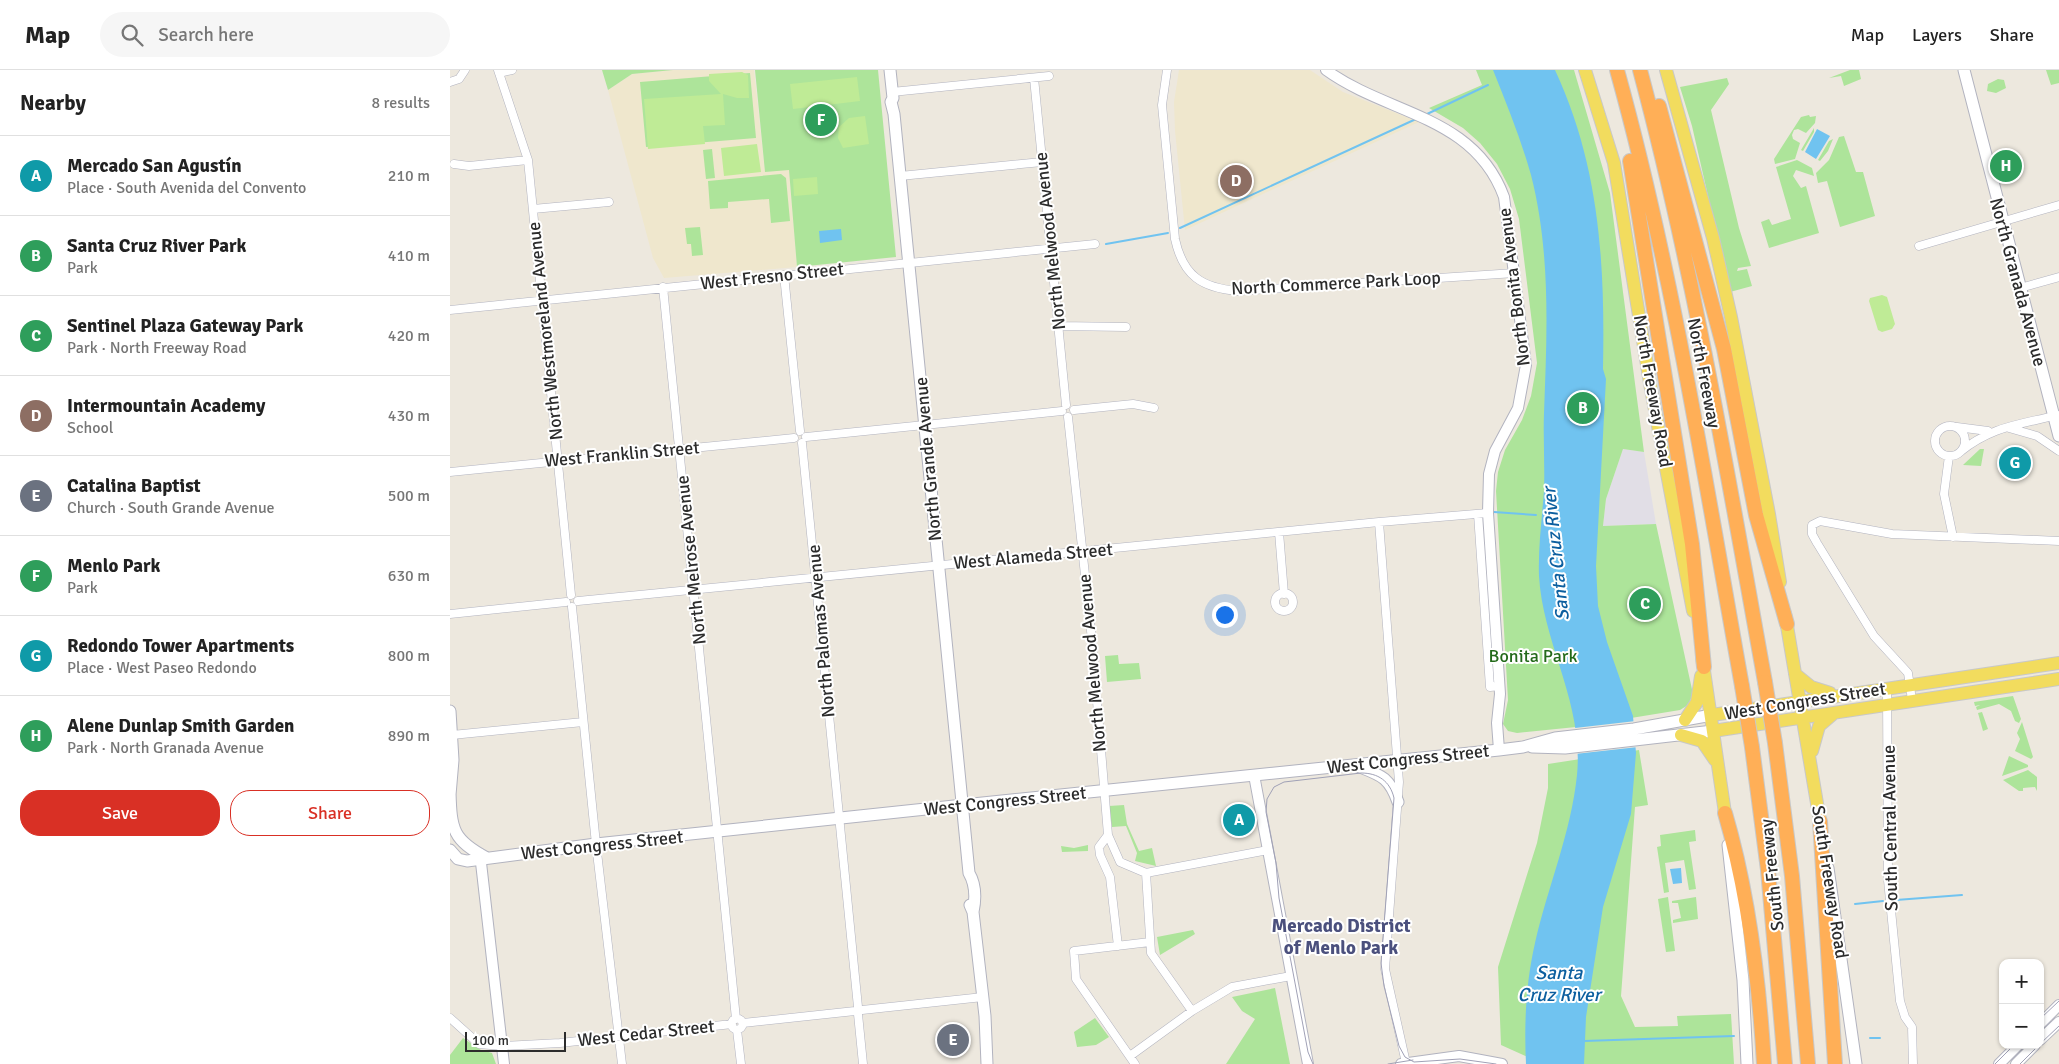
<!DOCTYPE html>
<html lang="en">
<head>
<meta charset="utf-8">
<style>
  :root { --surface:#fff; --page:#f6f6f6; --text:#222; --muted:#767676; --line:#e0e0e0; --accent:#d93025 }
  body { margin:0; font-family:Signika,sans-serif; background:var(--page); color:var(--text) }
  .controls { position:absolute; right:15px; bottom:15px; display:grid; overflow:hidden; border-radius:10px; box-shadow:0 1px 4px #0004 }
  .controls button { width:45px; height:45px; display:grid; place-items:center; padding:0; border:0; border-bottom:1px solid var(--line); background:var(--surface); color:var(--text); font:25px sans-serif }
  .scale { position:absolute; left:15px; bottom:12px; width:101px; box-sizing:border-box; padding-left:5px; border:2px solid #2c2c2c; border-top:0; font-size:14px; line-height:18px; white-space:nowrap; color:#2c2c2c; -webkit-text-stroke:4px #fff; paint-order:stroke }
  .you { position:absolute; left:774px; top:544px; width:18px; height:18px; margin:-12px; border:4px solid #fff; border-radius:50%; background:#1a73e8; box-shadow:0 0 0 8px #1a73e833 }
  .badge { display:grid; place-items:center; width:32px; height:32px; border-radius:50%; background:var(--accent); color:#fff; font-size:16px; font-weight:700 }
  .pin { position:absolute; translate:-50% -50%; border:2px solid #fff; box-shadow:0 1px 5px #0006 }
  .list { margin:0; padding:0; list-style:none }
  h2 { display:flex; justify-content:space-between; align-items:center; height:65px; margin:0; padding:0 20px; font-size:21px }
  h2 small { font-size:16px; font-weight:400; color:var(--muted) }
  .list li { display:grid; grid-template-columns:32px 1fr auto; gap:15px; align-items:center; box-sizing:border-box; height:80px; padding:0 20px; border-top:1px solid var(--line) }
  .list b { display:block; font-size:19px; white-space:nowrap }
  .list p { margin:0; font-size:16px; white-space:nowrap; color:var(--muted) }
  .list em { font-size:16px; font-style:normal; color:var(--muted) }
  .actions { display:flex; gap:10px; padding:15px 20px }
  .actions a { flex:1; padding:11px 0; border:1px solid var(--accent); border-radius:20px; text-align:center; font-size:18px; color:var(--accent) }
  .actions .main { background:var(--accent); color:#fff }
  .icon { flex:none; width:28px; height:28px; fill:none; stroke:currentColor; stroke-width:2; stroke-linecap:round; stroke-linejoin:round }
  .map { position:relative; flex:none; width:1609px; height:994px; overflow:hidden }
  header { display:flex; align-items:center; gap:30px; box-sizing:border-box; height:70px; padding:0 25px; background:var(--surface); border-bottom:1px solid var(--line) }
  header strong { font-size:24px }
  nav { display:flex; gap:28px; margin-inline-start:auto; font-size:18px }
  .search { width:350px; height:45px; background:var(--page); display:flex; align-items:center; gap:12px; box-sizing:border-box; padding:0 18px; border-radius:28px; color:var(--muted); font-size:19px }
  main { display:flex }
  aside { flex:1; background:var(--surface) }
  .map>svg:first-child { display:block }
  .industrial { fill:#e1dee6 }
  .education { fill:#efe7cd }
  .green { fill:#ade49a }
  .pitch { fill:#bfeb96 }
  .water { fill:#70c3f0 }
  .pier { fill:#ede8de }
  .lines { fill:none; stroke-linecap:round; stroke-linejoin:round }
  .stream { stroke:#70c3f0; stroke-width:2 }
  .minor-casing { stroke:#b2b3bf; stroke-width:9 }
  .tertiary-casing { stroke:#b2b3bf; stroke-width:12 }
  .secondary-casing { stroke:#b2b3bf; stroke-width:13 }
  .primary-casing { stroke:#c8c8c8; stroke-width:14 }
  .motorway-casing { stroke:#c8c8c8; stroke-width:16 }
  .minor { stroke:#fff; stroke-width:8 }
  .tertiary { stroke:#fff; stroke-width:10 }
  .secondary { stroke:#fff; stroke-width:11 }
  .primary { stroke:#f2dc5e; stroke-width:12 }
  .motorway { stroke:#ffaf57; stroke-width:14 }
  .tram { stroke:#a0a1b6; stroke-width:1 }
  .motorway-bridge-casing { stroke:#c8c8c8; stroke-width:16; stroke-linecap:butt }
  .motorway-bridge { stroke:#ffaf57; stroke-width:14 }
  .labels { text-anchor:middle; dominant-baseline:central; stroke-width:4; stroke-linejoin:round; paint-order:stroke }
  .street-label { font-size:18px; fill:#2c2c2c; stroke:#fff }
  .park-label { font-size:18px; fill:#236a1a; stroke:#fff }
  .water-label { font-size:19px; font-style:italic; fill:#0c5f9f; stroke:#fff }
  .neighbourhood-label { font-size:19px; font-weight:bold; fill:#4b507d; stroke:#fff }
</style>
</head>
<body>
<header>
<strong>Map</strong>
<div class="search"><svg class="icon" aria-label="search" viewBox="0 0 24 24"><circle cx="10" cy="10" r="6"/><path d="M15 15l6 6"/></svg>Search here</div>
<nav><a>Map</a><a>Layers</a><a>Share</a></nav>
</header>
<main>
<aside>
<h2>Nearby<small>8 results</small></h2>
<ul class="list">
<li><span class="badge" style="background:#0f9aa8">A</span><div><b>Mercado San Agustín</b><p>Place · South Avenida del Convento</p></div><em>210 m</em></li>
<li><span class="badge" style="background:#2e9e5b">B</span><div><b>Santa Cruz River Park</b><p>Park</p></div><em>410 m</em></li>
<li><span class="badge" style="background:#2e9e5b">C</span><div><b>Sentinel Plaza Gateway Park</b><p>Park · North Freeway Road</p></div><em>420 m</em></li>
<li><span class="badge" style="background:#8d6e63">D</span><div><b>Intermountain Academy</b><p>School</p></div><em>430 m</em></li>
<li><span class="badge" style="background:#6b7280">E</span><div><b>Catalina Baptist</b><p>Church · South Grande Avenue</p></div><em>500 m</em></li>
<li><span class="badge" style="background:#2e9e5b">F</span><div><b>Menlo Park</b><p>Park</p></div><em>630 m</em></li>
<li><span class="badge" style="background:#0f9aa8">G</span><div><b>Redondo Tower Apartments</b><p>Place · West Paseo Redondo</p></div><em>800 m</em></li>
<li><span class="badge" style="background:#2e9e5b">H</span><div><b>Alene Dunlap Smith Garden</b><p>Park · North Granada Avenue</p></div><em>890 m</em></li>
</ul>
<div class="actions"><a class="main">Save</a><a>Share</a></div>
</aside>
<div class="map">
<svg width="1609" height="994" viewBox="0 0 1609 994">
  <rect width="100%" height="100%" fill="#ede8de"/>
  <path class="industrial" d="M 1173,379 L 1194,382 L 1206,454 L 1153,456 L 1156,429 Z"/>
  <path class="education" d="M 223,0 L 304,0 L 315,102 L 339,99 L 347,197 L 214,208 L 203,188 L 158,20 L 182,4 Z
    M 729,0 L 860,0 L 893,22 L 969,52 L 735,160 L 725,61 L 724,32 Z"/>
  <path class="green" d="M 152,0 L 223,0 L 182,4 L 158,20 Z
    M 305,0 L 428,0 L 446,187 L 347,197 L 339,100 L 315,102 Z
    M 1026,0 L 1124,0 L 1160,123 L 1194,382 L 1173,379 L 1156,429 L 1153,456 L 1206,454 L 1243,624 L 1238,635 L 1230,640 L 1126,657 L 1067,663 L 1058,661 L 1053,654 L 1058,630 L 1046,421 L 1048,402 L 1055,380 L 1072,350 L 1081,326 L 1087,293 L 1069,149 L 1060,119 L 1047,94 L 1030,73 L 1013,58 L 979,38 L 1032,15 Z
    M 1400,0 L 1409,0 L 1411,9 L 1394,16 L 1391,6 L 1379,8 Z
    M 1596,0 L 1609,0 L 1609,13 L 1601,15 Z
    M 300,3 L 306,68 L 196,77 L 190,12 Z
    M 1277,8 L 1279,14 L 1261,40 L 1289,158 L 1301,196 L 1288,198 L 1287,201 L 1297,199 L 1302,216 L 1280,222 L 1242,56 L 1230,17 Z
    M 1548,9 L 1554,10 L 1556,18 L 1546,23 L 1537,21 L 1538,14 Z
    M 1359,45 L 1360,47 L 1366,46 L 1365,53 L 1356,63 L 1348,59 L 1344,60 L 1342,65 L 1343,69 L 1350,73 L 1345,89 L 1325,94 L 1324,89 L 1351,47 Z
    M 1364,58 L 1364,62 L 1353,81 L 1351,80 Z
    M 1394,66 L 1406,102 L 1413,102 L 1425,146 L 1390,157 L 1377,111 L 1368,113 L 1366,103 L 1379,90 L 1389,67 Z
    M 1383,69 L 1378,81 L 1370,91 L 1368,90 L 1379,71 Z
    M 262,79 L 265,108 L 256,109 L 253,80 Z
    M 1561,83 L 1567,104 L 1551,110 L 1545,87 Z
    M 1347,90 L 1362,98 L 1364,106 L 1346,100 L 1343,106 L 1351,118 L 1356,116 L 1369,163 L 1319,178 L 1311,152 L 1319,149 L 1322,155 L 1341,149 L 1326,97 Z
    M 331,104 L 336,108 L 340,151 L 321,153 L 319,129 L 278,132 L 278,138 L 260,139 L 258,111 Z
    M 250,157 L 253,185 L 242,186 L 241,174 L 237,174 L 235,158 Z
    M 1530,379 L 1534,379 L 1531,396 L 1513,395 Z
    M 668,585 L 669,594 L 689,593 L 691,609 L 657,612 L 655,586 Z
    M 1563,626 L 1571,649 L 1569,653 L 1565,651 L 1561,641 L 1549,634 L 1527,640 L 1526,637 L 1530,635 L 1525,636 L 1524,632 Z
    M 1532,642 L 1538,659 L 1533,661 L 1528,643 Z
    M 1572,652 L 1583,687 L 1581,689 L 1565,681 L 1570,669 L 1567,663 Z
    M 1189,680 L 1198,735 L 1185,737 L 1171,926 L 1185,957 L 1228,956 L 1227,946 L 1281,944 L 1284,994 L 1081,994 L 1080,988 L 1051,975 L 1048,897 L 1087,773 L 1098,718 L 1098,694 Z
    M 1559,686 L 1578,695 L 1578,697 L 1552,706 Z
    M 1578,700 L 1587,707 L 1587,721 L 1585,717 L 1573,718 L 1573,721 L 1569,721 L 1553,710 Z
    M 674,735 L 677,754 L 689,781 L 702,778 L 706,796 L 685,791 L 687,783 L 676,756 L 662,757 L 659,736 Z
    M 1245,760 L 1246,771 L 1239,772 L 1246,819 L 1239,820 L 1234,790 L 1215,793 L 1219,822 L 1214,823 L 1207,777 L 1211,776 L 1210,765 Z
    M 638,775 L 638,781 L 612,782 L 611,776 L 624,778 Z
    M 1218,827 L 1225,881 L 1216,882 L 1208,829 Z
    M 1246,827 L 1248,849 L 1223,853 L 1223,850 L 1231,848 L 1228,833 L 1222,833 L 1222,831 Z
    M 743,860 L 745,864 L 710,885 L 707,867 Z
    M 825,918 L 840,994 L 776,994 L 805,949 L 792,941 L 782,927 Z
    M 645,948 L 659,967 L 646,975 L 627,977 L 624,962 Z
    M 13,968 L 31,980 L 42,983 L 46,994 L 0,994 L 0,985 Z"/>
  <path class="pitch" d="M 292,2 L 298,5 L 299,28 L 287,28 L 273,24 L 275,55 L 253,56 L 255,74 L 198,79 L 194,29 L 271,24 L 259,11 L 259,4 Z
    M 407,7 L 410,31 L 343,39 L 340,14 Z
    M 415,46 L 419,74 L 393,78 L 388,68 L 389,57 L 399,48 Z
    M 307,74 L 311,102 L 274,106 L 271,78 Z
    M 367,107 L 368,124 L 344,126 L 343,109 Z
    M 1432,225 L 1437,227 L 1445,254 L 1442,259 L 1432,262 L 1428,260 L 1419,231 L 1420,228 Z"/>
  <path class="water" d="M 1043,0 L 1105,0 C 1150,97 1155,194 1153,299 L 1156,309 L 1146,496 L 1148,536 L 1157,572 L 1183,646 L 1186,683 L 1181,744 L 1153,837 L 1136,947 L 1134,994 L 1076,994 C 1074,953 1076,912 1085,873 C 1098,816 1121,763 1127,705 C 1134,632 1093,575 1089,506 C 1088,477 1092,449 1094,420 C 1095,394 1093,369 1094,343 C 1097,264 1101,183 1081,105 C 1071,69 1057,35 1043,0 Z
    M 1367,59 L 1380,66 L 1366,89 L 1355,82 Z
    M 391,159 L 392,170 L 370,173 L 369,161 Z
    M 1231,798 L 1232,813 L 1223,814 L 1220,799 Z"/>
  <path class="pier" d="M 1186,651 L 1188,677 L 1125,684 L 1125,658 Z"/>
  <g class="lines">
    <path class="stream" d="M 975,45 L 1038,15
      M 730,158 L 966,49
      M 656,174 L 718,163
      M 1044,442 L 1086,445
      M 1446,830 L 1512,825
      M 1405,834 L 1433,831
      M 1420,968 L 1430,968
      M 1134,971 L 1284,966"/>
    <g class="minor-casing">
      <path id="minor" d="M 48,0 L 78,90 L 121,525
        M 717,0 L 712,35 L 725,169 C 733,206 752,218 788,221 L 1065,203
        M 49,3 L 62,0
        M 584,8 L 616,335
        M 0,12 L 9,9 L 15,0
        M 442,22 L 599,6
        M 4,94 L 19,96 L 78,90
        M 450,106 L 592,92
        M 83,139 L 159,132
        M 1469,176 L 1609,135
        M 334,205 L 350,361
        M 213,217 L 286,949
        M 1570,218 L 1609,207
        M 0,240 L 645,174
        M 609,256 L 676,257
        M 624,340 L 683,334 L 704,338
        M 618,347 L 642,570 L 658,765 L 670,792 L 696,803 L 818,780
        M1485 371a15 15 0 1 1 30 0a15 15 0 1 1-30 0Z
        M 1507,357 L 1538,361
        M 1559,358 L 1587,366 L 1609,381
        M 356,367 L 612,341
        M 352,373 L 408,937
        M 1510,382 C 1542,356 1569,355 1607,345
        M 1499,386 L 1494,424 L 1503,467
        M 0,402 L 344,368
        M 1028,444 L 1040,617 L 1050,616
        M 929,452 L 949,712 L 935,899 L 956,993
        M 829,462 L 834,524
        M825 532a9 9 0 1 1 18 0a9 9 0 1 1-18 0Z
        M 128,531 L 929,452 L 1038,443
        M 122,537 L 146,774 L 172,994
        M 0,544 L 116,532
        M 1437,618 L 1438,810 L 1450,931 L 1455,947 L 1462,957 L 1463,994
        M 1462,630 L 1458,603 L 1424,566 L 1367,473 L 1362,464 L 1362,455 L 1370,451 L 1442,464 L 1609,471
        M 2,665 L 133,652
        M 658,765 L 649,777 L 650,785 L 660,807 L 668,876
        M 696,803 L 701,883 L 742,941
        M 412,940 L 533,927
        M 408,944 L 413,994
        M 0,948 L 29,974 L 52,976 L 110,973 L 282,954
        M281.5 954a5.5 5.5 0 1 1 11 0a5.5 5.5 0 1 1-11 0Z
        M 293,953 L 405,941
        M 287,960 L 291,994
        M 680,986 L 742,941 L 782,917 L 841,906
        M 685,994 L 626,909 L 624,881 L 700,872"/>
    </g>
    <g class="tertiary-casing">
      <path id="tertiary" d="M 876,0 C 938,45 1024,45 1054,127 L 1076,295 L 1068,338 L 1045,381 L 1039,404 L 1038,443 L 1050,624 L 1047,653 L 1049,680
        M 804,705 L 858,994
        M 30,784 L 54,994
        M 1590,954 L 1609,935
        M 1590,970 L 1609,952
        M 951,994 L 1009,986 L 1052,994
        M 1549,994 L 1568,975
        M 1566,994 L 1585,975"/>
    </g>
    <g class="secondary-casing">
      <path id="secondary" d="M 440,0 L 443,28 L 441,32 L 444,44 L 519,803 C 526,815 526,828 523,842
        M 1514,0 L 1609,366
        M 0,641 L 3,690 L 0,725
        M 1082,677 L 1115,678 L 1263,661
        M 905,695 C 930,705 939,706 948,732
        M 0,722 C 1,760 3,770 37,788
        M 1278,775 L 1293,910 L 1297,994
        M 0,780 L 8,789 L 17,791 L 146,774 L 523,734 L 1049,680 L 1073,677 L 1105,668 L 1184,659 L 1262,645
        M 1378,798 L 1406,994
        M 520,835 L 523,842 L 535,946 L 537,994"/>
    </g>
    <g class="primary-casing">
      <path id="primary" d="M 1135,0 L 1164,93 L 1201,319 L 1243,541
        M 1216,0 L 1263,168 L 1281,247 L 1319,444 L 1330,512
        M 1335,544 L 1370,751
        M 1252,587 L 1275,743
        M 1345,604 L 1361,617 L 1380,623
        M 1262,645 L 1609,593
        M 1235,650 L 1247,632 L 1251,606
        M 1263,661 L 1609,609
        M 1231,665 L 1252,671 L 1265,690
        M 1362,681 L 1369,656 L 1383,644"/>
    </g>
    <g class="motorway-casing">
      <path id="motorway" d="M 1167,0 C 1223,202 1255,410 1292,616
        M 1190,0 C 1244,202 1278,407 1315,612
        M 1209,36 L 1274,279 L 1306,445 L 1337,554
        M 1180,91 L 1242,474 L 1254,597
        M 1325,673 L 1342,806 L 1358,994
        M 1302,677 L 1318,800 L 1335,994
        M 1275,743 C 1299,825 1309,909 1314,994
        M 1370,751 L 1385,994"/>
    </g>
    <use href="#minor" class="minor"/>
    <use href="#tertiary" class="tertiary"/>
    <use href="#secondary" class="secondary"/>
    <use href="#primary" class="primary"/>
    <use href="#motorway" class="motorway"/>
    <path class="tram" d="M 1590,949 L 1609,931
      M 1590,974 L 1609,956
      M 863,994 L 858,982 L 829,828 L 826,793 L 816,742 L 817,729 L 824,717 L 834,712 L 911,703 C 928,703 940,711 944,728 L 931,893 L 934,916 L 949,976 L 955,987 L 964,992 L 1010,989 L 1046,994
      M 938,994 L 963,990
      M 1545,994 L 1564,975
      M 1570,994 L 1589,975"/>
    <g class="motorway-bridge-casing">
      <path id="motorway-bridge" d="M 1315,612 L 1325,673
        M 1292,616 L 1302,677"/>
    </g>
    <use href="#motorway-bridge" class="motorway-bridge"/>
  </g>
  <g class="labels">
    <g class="street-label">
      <text transform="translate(600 171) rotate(-96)">North Melwood Avenue</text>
      <text transform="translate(322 206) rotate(-6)">West Fresno Street</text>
      <text transform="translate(1568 212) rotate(75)">North Granada Avenue</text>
      <text transform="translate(886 213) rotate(-3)">North Commerce Park Loop</text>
      <text transform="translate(1064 217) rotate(-97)">North Bonita Avenue</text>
      <text transform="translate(95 261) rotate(-96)">North Westmoreland Avenue</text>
      <text transform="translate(1254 303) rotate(79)">North Freeway</text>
      <text transform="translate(1203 321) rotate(80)">North Freeway Road</text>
      <text transform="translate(172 384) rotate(-5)">West Franklin Street</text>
      <text transform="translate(478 389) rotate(-95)">North Grande Avenue</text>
      <text transform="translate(583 486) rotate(-5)">West Alameda Street</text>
      <text transform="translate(241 490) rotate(-96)">North Melrose Avenue</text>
      <text transform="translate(371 561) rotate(-95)">North Palomas Avenue</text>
      <text transform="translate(642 593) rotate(-95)">North Melwood Avenue</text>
      <text transform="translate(1355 631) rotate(-9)">West Congress Street</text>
      <text transform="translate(958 689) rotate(-6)">West Congress Street</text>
      <text transform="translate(555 731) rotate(-6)">West Congress Street</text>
      <text transform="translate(1440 758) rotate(-91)">South Central Avenue</text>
      <text transform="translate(152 775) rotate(-6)">West Congress Street</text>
      <text transform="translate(1322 805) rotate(-96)">South Freeway</text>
      <text transform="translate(1380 812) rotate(81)">South Freeway Road</text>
      <text transform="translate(196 963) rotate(-6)">West Cedar Street</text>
    </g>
    <g class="park-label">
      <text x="1083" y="586">Bonita Park</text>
    </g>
    <g class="water-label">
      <text transform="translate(1106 484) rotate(-96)">Santa Cruz River</text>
      <text x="1109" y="903">Santa<tspan x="1109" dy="22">Cruz River</tspan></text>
    </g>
    <g class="neighbourhood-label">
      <text x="891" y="856">Mercado District<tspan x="891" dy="22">of Menlo Park</tspan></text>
    </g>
  </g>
</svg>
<div class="controls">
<button>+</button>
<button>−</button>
</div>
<div class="scale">100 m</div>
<div class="you"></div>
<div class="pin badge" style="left:789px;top:750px;background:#0f9aa8">A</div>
<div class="pin badge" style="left:1133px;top:338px;background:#2e9e5b">B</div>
<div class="pin badge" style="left:1195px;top:534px;background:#2e9e5b">C</div>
<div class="pin badge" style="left:786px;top:111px;background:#8d6e63">D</div>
<div class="pin badge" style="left:503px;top:970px;background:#6b7280">E</div>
<div class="pin badge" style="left:371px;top:50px;background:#2e9e5b">F</div>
<div class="pin badge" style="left:1565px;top:393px;background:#0f9aa8">G</div>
<div class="pin badge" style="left:1556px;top:96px;background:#2e9e5b">H</div>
</div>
</main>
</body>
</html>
